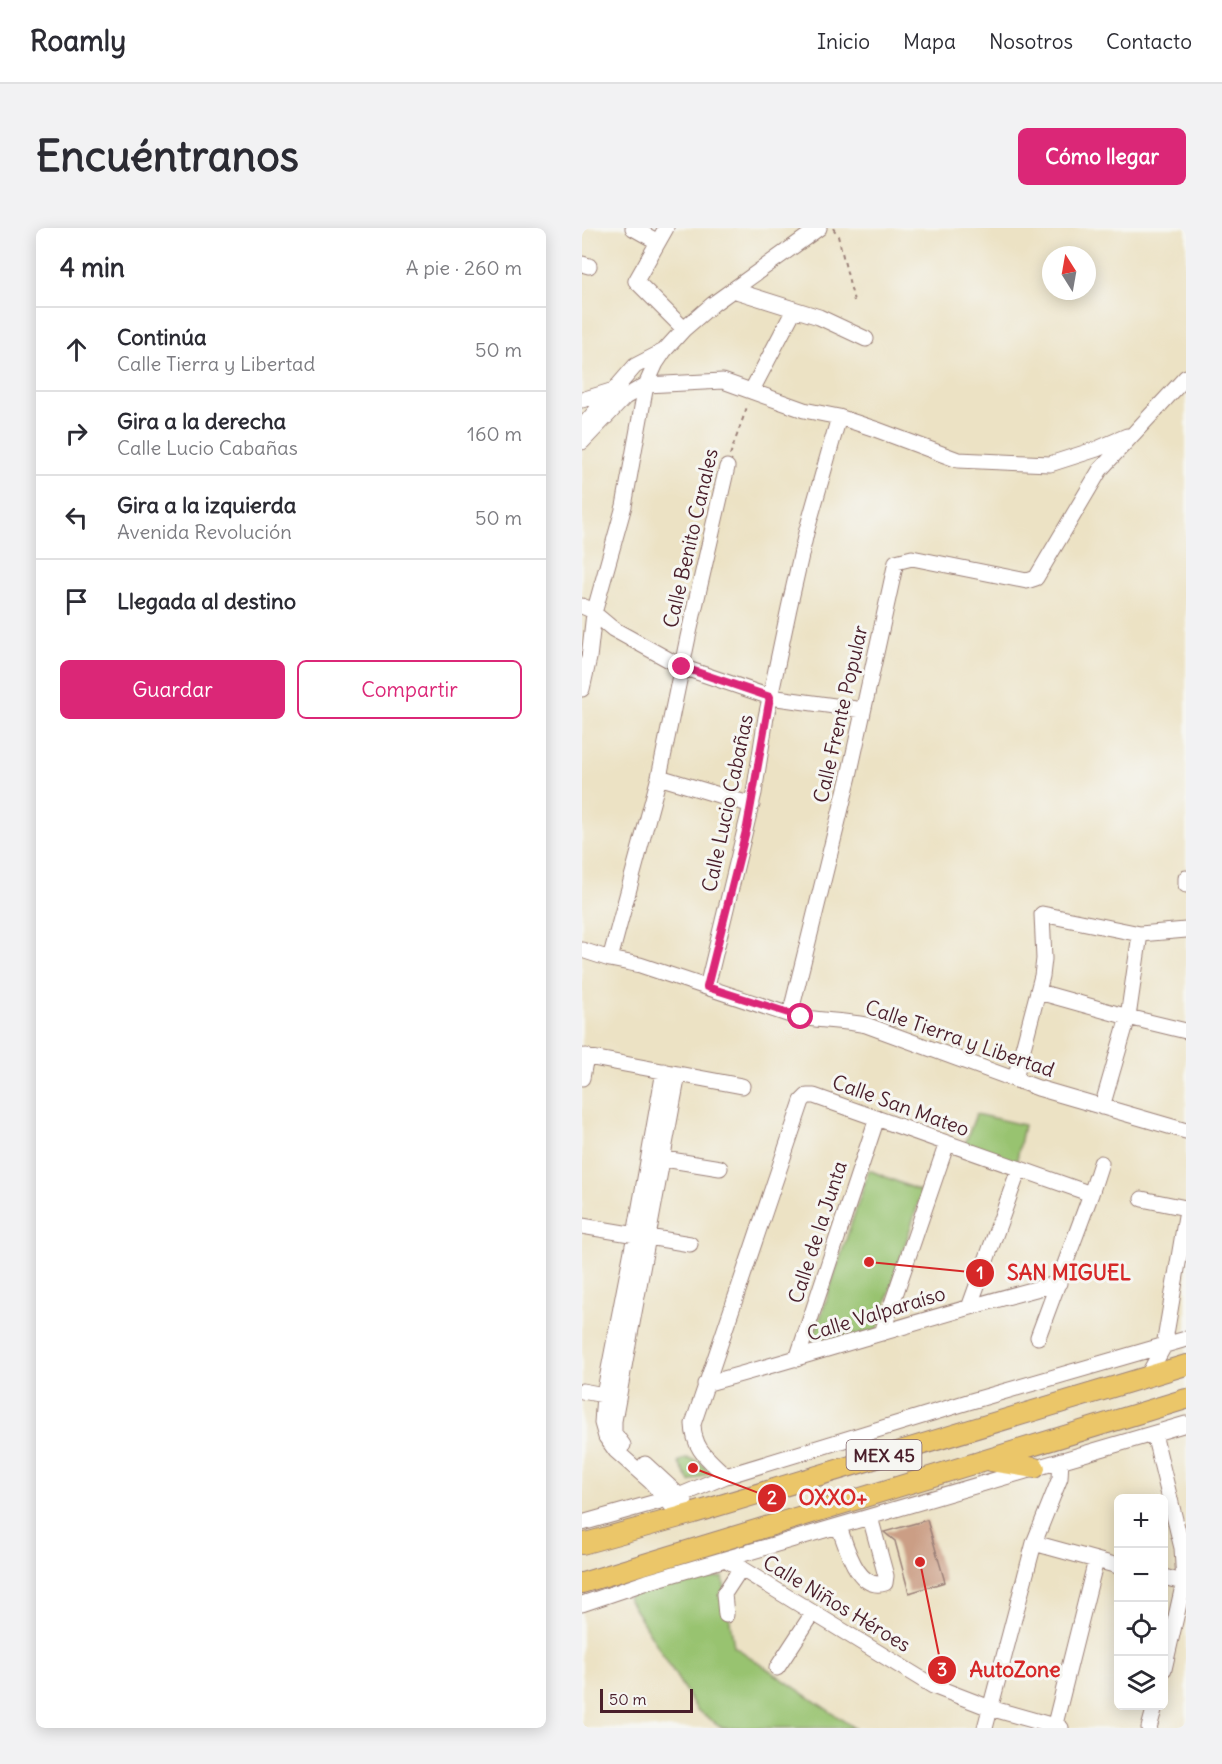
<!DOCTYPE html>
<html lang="es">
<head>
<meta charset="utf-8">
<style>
  :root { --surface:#fff; --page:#f2f2f3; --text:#2b2b33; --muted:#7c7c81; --line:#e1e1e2; --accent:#db2777 }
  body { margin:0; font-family:Delius,sans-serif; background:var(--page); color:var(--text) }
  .controls { position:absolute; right:18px; bottom:18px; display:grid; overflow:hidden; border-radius:9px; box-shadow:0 3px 15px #0003 }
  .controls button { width:54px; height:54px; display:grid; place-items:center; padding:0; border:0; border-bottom:2px solid var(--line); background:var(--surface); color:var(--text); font:30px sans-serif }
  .compass { position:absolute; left:460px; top:18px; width:54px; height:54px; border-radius:50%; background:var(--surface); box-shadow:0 3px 15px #0003; rotate:349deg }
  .scale { position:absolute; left:18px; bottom:15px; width:93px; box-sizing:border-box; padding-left:6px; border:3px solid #4a1f2b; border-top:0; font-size:16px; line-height:21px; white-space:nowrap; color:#4a1f2b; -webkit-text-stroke:4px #f6f6f2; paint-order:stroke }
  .stop { position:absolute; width:18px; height:18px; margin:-14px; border:4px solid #db2777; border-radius:50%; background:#fff }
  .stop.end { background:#db2777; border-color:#fff; box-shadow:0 2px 6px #0008 }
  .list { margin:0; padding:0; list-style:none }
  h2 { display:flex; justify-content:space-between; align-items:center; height:78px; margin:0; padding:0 24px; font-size:26px }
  h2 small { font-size:20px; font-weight:400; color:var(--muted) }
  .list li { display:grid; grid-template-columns:39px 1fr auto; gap:18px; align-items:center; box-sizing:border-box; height:84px; padding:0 24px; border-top:2px solid var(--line) }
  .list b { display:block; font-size:22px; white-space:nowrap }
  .list p { margin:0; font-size:20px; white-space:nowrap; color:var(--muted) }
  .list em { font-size:20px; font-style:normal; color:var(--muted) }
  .actions { display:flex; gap:12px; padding:18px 24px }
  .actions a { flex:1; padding:14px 0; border:2px solid var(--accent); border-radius:9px; text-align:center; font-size:21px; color:var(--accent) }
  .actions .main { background:var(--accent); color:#fff }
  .icon { flex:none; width:33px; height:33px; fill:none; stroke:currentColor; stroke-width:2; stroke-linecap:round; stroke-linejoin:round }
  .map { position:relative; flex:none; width:604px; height:1500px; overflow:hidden; border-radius:9px }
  header { display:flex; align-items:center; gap:36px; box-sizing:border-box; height:84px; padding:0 30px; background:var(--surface); border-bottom:2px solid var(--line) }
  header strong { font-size:28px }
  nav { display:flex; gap:33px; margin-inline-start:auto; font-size:21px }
  .intro { display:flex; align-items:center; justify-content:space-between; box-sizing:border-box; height:144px; padding:0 36px }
  h1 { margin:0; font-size:42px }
  .button { padding:15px 27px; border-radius:9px; background:var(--accent); color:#fff; font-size:21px; font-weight:700 }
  main { display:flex; gap:36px; padding:0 36px }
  aside { flex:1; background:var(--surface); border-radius:9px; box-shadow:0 3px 15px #0003 }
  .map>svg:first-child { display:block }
  .green { fill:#98c370; stroke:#71714e; stroke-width:1.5 }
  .building { fill:#cb9e85 }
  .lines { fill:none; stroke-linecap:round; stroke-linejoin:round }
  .minor-casing { stroke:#9b8078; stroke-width:17 }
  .major-casing { stroke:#9b8078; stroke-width:22 }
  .path { stroke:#9b8078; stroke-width:2; stroke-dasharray:4.5 4.5; stroke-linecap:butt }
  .minor { stroke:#fff; stroke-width:15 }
  .major { stroke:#ebc669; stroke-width:20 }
  .route { stroke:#db2777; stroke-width:8 }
  .labels { text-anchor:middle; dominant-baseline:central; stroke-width:6; stroke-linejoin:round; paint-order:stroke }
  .shield { fill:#f6f6f2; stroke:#7e6067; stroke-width:1.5 }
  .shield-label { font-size:18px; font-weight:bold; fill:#4a1f2b }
  .street-label { font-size:20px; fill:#4a1f2b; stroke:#f6f6f2 }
  .leader { fill:none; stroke:#d62828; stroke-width:2 }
  .callout-dot { fill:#d62828; stroke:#f6f6f2; stroke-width:2 }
  .mark-label { font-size:18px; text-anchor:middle; font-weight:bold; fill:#fff }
  .callout-label { font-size:21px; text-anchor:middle; font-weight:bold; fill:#d62828; stroke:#f6f6f2; stroke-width:6; stroke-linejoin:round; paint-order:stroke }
</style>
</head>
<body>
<header>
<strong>Roamly</strong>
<nav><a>Inicio</a><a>Mapa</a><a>Nosotros</a><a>Contacto</a></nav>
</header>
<div class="intro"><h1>Encuéntranos</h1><a class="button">Cómo llegar</a></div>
<main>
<aside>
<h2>4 min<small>A pie · 260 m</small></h2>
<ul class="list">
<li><svg class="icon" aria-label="ahead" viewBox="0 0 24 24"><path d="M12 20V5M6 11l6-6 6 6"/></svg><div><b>Continúa</b><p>Calle Tierra y Libertad</p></div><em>50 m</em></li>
<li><svg class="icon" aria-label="right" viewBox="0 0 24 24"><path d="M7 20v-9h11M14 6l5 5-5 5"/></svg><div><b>Gira a la derecha</b><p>Calle Lucio Cabañas</p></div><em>160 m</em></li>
<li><svg class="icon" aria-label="left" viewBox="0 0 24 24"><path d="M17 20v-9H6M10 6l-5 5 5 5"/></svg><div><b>Gira a la izquierda</b><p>Avenida Revolución</p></div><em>50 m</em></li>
<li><svg class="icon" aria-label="arrive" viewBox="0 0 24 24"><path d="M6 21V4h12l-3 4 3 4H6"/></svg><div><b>Llegada al destino</b></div></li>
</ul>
<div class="actions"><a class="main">Guardar</a><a>Compartir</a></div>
</aside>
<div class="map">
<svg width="604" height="1500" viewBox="0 0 604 1500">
  <rect width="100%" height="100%" fill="#f6f6f2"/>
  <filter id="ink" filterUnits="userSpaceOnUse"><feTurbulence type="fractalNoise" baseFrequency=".0167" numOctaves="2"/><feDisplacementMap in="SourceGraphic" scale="12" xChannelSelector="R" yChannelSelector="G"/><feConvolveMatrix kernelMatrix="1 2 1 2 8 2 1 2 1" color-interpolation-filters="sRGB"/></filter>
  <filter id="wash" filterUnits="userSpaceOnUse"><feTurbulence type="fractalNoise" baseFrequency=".008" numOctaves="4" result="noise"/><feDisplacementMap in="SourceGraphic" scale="24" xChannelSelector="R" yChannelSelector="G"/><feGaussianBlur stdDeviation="1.35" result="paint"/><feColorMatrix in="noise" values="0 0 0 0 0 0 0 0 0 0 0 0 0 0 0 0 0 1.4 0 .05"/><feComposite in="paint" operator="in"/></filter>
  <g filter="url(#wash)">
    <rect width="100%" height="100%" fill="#ece2c4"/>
    <path class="green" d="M 394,886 L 442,897 L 434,936 L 383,916 Z
      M 287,942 L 340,964 L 295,1103 L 229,1118 Z
      M 104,1230 L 118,1234 L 128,1245 L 108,1254 L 96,1234 Z
      M 141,1349 L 152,1418 L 272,1500 L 141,1500 L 115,1482 L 45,1369 C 62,1360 83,1352 103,1350 C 116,1349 128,1352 141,1349 Z"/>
    <g id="blocks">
      <path class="building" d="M 345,1292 L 363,1354 L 327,1365 L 313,1313 L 302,1304 Z"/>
    </g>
  </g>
  <g filter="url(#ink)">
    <use href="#blocks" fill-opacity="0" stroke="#9b8078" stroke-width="1.5"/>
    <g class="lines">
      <g class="minor-casing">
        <path id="minor" d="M 51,0 L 76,14
          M 84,0 L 54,53 L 102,101
          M 0,36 L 7,38
          M 151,62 L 237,89 L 284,111
          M 170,162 L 212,82
          M 0,172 L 32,162
          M 0,199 L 53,138 L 82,123
          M 0,214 L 43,169 L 64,157 L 141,153 L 222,182 L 257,189 L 293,201 L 376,232 L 468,236 L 515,221 L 545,208
          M 0,378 L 7,381 L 31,401 L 100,439 L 188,469 L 281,482
          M 0,461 L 7,430 L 12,385 L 42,278 L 64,157 L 74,135 L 82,123 L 102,101 L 131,76 L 237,0
          M 77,549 L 170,577
          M 604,650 L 604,657
          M 0,722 L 28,731 L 58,737 L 208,787 C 233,793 259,792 284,797 L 456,860 L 604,903
          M 28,731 L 77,549 L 106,409 L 145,239
          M 125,759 L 172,565 L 184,489 L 207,380 L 224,305 L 257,189
          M 457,764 L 546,789 L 604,803
          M 208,787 L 267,548 L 314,334 L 330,330 L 445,353 L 454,350 L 518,242 L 604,149
          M 0,828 L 160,858
          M 82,843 L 53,1007 L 22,1167 L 20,1195 L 24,1209 L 34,1223 L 69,1254 L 99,1288
          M 0,850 L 4,828
          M 433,851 L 460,748 L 462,731 L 460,686 L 558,706 L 604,702
          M 520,879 L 546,789 L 558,706
          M 70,929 L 138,940
          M 509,966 L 519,935
          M 560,971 L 604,980
          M 0,998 L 108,1016
          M 388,1077 L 437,941
          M 300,1105 L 365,915
          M 215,1131 L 295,890
          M 565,1149 L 582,1118 L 604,988
          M 123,1156 C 242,1124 358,1085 477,1055
          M 0,1163 L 33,1169
          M 572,1206 L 600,1320 L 602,1354 L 582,1441
          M 41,1217 L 32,1205 L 32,1193 L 96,846
          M 63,1236 L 103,1273
          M 144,1248 C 126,1230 112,1223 111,1196 L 220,873 L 225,868 L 232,868 L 509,966 L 456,1109
          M 0,1295 L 99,1267 L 144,1248 L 386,1174 L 604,1111
          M 257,1299 C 264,1317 275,1364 303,1355 L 304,1348 L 288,1289
          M 452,1315 L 536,1338
          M 145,1332 L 351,1458 L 408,1480 L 479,1500
          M 582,1349 L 604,1355
          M 0,1376 L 65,1354 L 604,1196
          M 144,1387 L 142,1366 L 159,1340
          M 195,1440 L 231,1385
          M 403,1500 L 452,1315 L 478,1250 L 479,1232
          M 472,1500 L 514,1332
          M 567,1500 L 573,1478"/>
      </g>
      <g class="major-casing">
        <path id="major" d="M 409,1233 L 453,1240
          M 0,1316 L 112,1285 L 604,1137
          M 0,1355 L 604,1171"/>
      </g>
      <path class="path" d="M 251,0 L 256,8 L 272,73
        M 148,227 L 166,176"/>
      <use href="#minor" class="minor"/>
      <use href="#major" class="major"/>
    </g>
  </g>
  <g class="lines" filter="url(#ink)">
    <path class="route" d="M 100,439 L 188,469 L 165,599 L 125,759 L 219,789"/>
  </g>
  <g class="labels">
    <rect class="shield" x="264.5" y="1212" width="75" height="30" rx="4.5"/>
    <g class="shield-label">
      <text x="302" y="1227">MEX 45</text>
    </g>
    <g class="street-label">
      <text transform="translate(108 310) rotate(-77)">Calle Benito Canales</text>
      <text transform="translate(258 486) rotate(-77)">Calle Frente Popular</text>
      <text transform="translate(145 575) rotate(-78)">Calle Lucio Cabañas</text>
      <text transform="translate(378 810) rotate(19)">Calle Tierra y Libertad</text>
      <text transform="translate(319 877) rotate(20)">Calle San Mateo</text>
      <text transform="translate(235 1004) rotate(-72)">Calle de la Junta</text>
      <text transform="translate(294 1085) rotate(-17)">Calle Valparaíso</text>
      <text transform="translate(255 1375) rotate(31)">Calle Niños Héroes</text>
    </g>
  </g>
  <path class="leader" d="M287 1034L398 1045M111 1240L190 1270M338 1334L360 1442"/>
  <g class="callout-dot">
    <circle cx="287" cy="1034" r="6"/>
    <circle cx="111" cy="1240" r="6"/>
    <circle cx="338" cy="1334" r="6"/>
    <circle cx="398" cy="1045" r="15"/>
    <circle cx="190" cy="1270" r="15"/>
    <circle cx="360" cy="1442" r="15"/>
  </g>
  <g class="mark-label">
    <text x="398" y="1051">1</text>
    <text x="190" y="1276">2</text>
    <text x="360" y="1448">3</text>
  </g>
  <g class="callout-label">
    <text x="487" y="1052">SAN MIGUEL</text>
    <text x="251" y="1277">OXXO+</text>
    <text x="433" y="1449">AutoZone</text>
  </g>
</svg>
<div class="controls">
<button>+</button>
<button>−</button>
<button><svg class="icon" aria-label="locate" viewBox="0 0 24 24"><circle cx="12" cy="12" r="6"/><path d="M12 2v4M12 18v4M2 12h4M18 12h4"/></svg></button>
<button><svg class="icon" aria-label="layers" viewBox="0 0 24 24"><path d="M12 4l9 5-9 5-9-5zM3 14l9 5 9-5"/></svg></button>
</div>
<svg class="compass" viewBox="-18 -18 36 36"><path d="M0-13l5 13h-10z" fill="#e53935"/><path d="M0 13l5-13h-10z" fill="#7c7c81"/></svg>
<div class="scale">50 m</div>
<div class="stop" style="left:219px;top:789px"></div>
<div class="stop end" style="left:100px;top:439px"></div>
</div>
</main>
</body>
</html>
